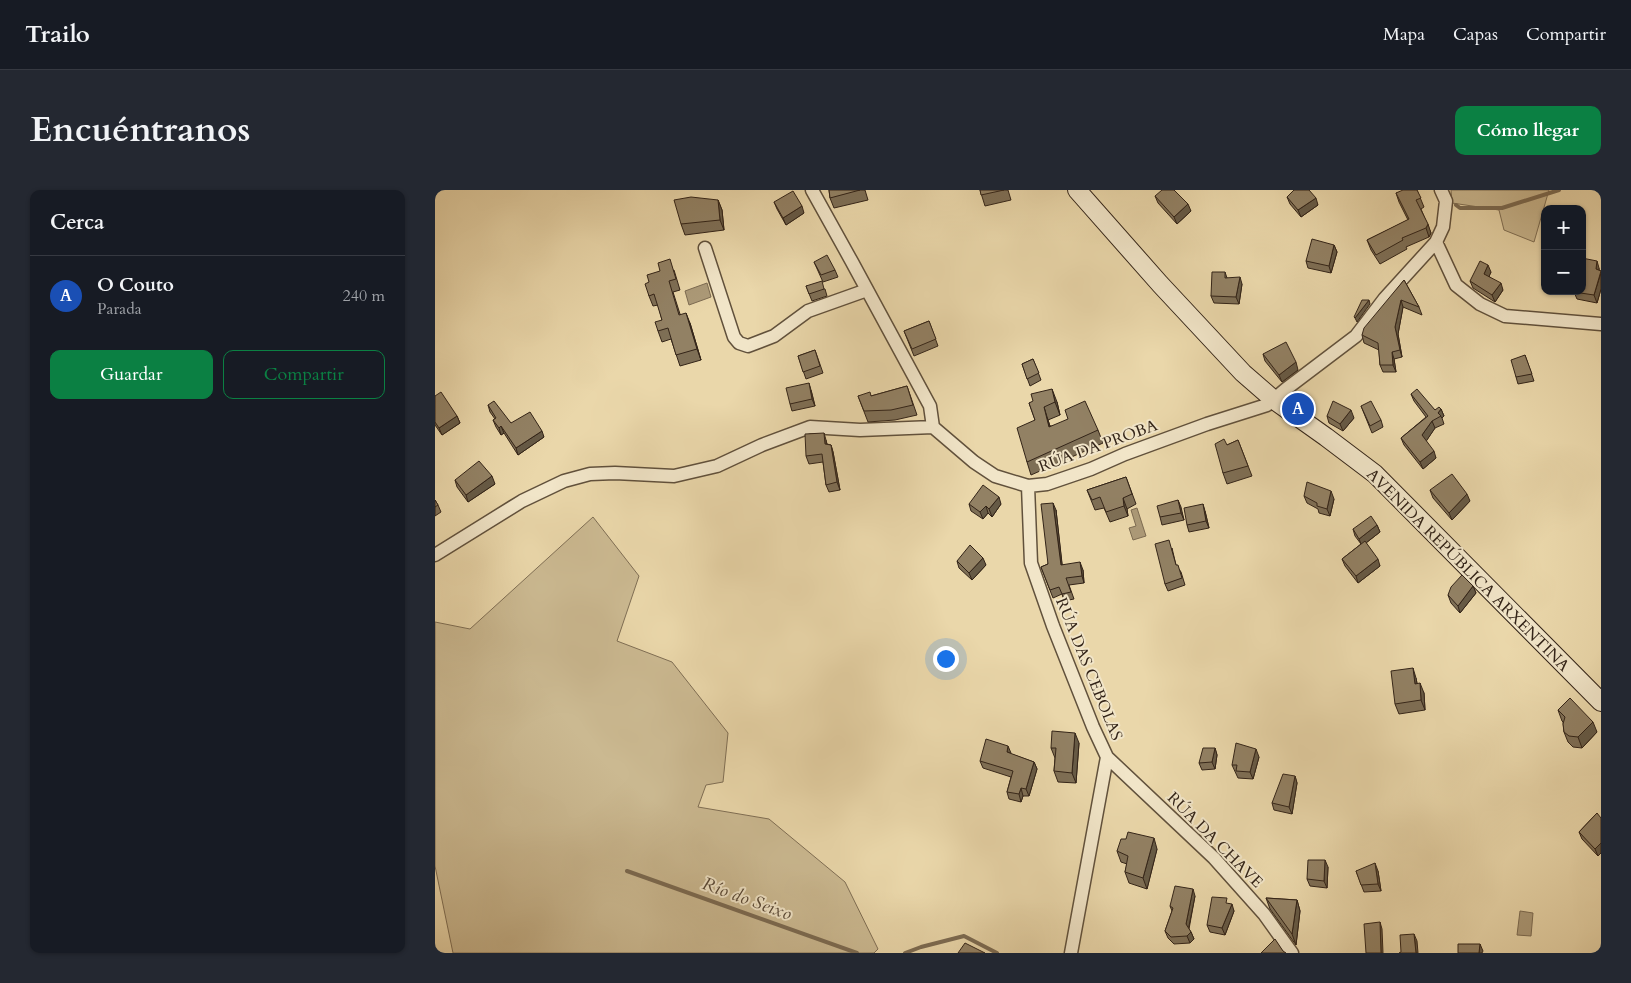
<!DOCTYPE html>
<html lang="es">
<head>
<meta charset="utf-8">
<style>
  :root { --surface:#171b24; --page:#242831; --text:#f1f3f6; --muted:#9ea1a6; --line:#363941; --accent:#0b8043 }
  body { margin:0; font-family:Cardo,serif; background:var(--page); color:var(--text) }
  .controls { position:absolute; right:15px; top:15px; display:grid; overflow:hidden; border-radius:10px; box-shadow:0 1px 4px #0004 }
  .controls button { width:45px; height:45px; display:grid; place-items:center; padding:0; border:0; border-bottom:1px solid var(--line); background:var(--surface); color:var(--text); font:25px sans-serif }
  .you { position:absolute; left:510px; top:468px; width:18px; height:18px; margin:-12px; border:4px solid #fff; border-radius:50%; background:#1a73e8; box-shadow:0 0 0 8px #1a73e833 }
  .badge { display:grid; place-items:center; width:32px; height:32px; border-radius:50%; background:var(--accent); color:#fff; font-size:16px; font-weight:700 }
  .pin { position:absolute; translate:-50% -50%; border:2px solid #fff; box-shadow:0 1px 5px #0006 }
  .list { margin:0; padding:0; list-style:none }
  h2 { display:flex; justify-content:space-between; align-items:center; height:65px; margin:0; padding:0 20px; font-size:21px }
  h2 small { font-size:16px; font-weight:400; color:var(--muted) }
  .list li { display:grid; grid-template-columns:32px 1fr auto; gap:15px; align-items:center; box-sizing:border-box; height:80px; padding:0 20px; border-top:1px solid var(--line) }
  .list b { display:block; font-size:19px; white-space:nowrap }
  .list p { margin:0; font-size:16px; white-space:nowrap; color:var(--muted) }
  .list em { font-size:16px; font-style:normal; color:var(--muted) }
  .actions { display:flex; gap:10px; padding:15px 20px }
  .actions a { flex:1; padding:11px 0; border:1px solid var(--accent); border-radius:10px; text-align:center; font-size:18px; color:var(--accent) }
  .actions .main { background:var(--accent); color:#fff }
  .map { position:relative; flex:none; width:1166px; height:763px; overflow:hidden; border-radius:10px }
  header { display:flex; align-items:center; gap:30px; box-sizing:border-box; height:70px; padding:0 25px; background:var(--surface); border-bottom:1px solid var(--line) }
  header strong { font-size:24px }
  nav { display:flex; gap:28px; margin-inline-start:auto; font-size:18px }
  .intro { display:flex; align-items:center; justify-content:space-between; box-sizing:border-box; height:120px; padding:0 30px }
  h1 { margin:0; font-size:35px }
  .button { padding:12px 22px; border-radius:10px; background:var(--accent); color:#fff; font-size:18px; font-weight:700 }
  main { display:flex; gap:30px; padding:0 30px }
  aside { flex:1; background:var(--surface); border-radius:10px; box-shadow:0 1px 4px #0004 }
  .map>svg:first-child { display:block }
  .green { fill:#cbb991; stroke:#7f6e54 }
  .water { fill:#ac9a78; stroke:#7c6b52 }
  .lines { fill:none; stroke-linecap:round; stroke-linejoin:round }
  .stream { stroke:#7c6b52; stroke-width:4 }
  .minor-casing { stroke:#61513c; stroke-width:15 }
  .secondary-casing { stroke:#332418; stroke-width:20 }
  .minor { stroke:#f1e5c8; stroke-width:12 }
  .secondary { stroke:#f1e5c8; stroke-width:18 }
  .wall { fill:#7e6f56; stroke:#332418 }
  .shaded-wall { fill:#665a46; stroke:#332418 }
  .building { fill:#928164; stroke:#332418 }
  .labels { text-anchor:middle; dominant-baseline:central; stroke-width:4; stroke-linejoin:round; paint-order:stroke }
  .street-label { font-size:16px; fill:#332418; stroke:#f1e5c8 }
  .water-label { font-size:18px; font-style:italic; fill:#574735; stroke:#f1e5c8 }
</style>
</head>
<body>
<header>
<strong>Trailo</strong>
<nav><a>Mapa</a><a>Capas</a><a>Compartir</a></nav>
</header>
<div class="intro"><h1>Encuéntranos</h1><a class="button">Cómo llegar</a></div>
<main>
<aside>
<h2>Cerca<small></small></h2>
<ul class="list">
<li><span class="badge" style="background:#1a4fb4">A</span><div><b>O Couto</b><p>Parada</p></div><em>240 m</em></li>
</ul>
<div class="actions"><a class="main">Guardar</a><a>Compartir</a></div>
</aside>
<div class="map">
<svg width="1166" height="763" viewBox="0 0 1166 763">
  <rect width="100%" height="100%" fill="#ead7aa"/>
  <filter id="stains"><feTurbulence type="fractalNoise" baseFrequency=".004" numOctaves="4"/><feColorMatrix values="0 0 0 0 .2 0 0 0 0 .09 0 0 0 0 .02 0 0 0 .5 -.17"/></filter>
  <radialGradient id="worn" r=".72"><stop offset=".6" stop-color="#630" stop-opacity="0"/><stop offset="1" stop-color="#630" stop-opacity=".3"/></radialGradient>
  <path class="green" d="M 1016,0 L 1114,0 L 1099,52 L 1069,40 L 1064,20 L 1017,13 Z
    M 158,327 L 204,386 L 182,451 L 237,472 L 293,543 L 288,592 L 271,595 L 263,617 L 334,629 L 410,692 L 443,759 L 439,763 L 18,763 L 0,676 L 0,432 L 35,439 Z"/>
  <path class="water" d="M 272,93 L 276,107 L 254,115 L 250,101 Z
    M 702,318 L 711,346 L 698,350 L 694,338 L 701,336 L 696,320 Z
    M 1085,721 L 1098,723 L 1096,746 L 1082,745 Z"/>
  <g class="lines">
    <path class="stream" d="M 1021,15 L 1025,18 L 1067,18 L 1124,0
      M 192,681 L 422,763
      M 470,763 L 486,757 L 529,746 L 562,763"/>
    <g class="minor-casing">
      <path id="minor" d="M 377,0 L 417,72 L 495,216 L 498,237
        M 1001,52 L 1021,95 L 1045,114 L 1070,126 L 1166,134
        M 270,58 L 299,147 L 304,153 L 313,156 L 339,146 L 373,121 L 432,100
        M 593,296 L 596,373 L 618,436 L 658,537 L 672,567 L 636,763
        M 0,365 L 87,311 L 129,291 L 155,284 L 180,283 L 239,286 L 282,276 L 327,255 L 375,237 L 425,240 L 498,237 L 539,272 L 560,286 L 593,296 L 612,294 L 656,279 L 690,264 L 772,234 L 832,215 L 851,199 L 921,146 L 950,108 L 1001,52 L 1008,37 L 1011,11 L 1006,0
        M 672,567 L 779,668 L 829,724 L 857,763"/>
    </g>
    <g class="secondary-casing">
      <path id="secondary" d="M 642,0 L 725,94 L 808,183 L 839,210 L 891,247 L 940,284 L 1166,512"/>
    </g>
    <use href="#minor" class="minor"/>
    <use href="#secondary" class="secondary"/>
  </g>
  <path class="wall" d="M 394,0 L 430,0 L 433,10 L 399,18 L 395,8 Z
    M 545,0 L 573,0 L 576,10 L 550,16 Z
    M 982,0 L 989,17 L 986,19 L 996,43 L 994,47 L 971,57 L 972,59 L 945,74 L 936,60 L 932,50 L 973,30 L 964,12 L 961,3 Z
    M 720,6 L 756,21 L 742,34 L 723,13 Z
    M 852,7 L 883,15 L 866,27 L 855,14 Z
    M 283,10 L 287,20 L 289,40 L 250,45 L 246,34 Z
    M 339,12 L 369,23 L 351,35 L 342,19 Z
    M 899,55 L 902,62 L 896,83 L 873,78 L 871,71 Z
    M 379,72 L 400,80 L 403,87 L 388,92 Z
    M 1164,78 L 1164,80 L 1166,81 L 1166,99 L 1162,113 L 1142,109 L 1139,102 Z
    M 239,80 L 245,100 L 238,102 L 245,124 L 255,133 L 266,170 L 245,176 L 236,149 L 227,152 L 223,141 L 227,130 L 223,115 L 218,116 L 214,106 L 214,92 Z
    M 790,82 L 792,88 L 807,94 L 804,114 L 779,113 L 776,106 Z
    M 1056,82 L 1054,86 L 1068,100 L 1060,112 L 1038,98 L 1035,91 Z
    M 969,90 L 984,117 L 987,125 L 968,117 L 963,144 L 967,167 L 959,169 L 961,182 L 948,182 L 945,175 L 944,160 L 929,153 L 927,145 Z
    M 371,96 L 390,99 L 392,106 L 377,111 Z
    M 494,131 L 503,156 L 479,166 L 469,141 Z
    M 380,160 L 388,183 L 371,189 L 363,166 Z
    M 828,164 L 863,180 L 847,192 L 830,171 Z
    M 1090,165 L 1099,191 L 1083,194 L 1081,187 Z
    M 598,169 L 606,190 L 595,196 L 587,174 Z
    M 472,196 L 482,225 L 460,230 L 433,232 L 423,206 L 436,206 Z
    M 376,200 L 380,216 L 357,221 L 355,214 Z
    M 976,204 L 1000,220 L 1006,219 L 1009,226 L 1007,228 L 1009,234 L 1000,238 L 991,251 L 1001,268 L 988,279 L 969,255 L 966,248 L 991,227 L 979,211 Z
    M 0,206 L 22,226 L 25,233 L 7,245 L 0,235 Z
    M 622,212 L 625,225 L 613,230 L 615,236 L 663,240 L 668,253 L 596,285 L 592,272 L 600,230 L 594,213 Z
    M 53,215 L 76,233 L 109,247 L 83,265 L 69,243 L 66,245 L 61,237 L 58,230 L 60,229 L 55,222 Z
    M 926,216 L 946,230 L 948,237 L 937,243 Z
    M 892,226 L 919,228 L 908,241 L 894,233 Z
    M 391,250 L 392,254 L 396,255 L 398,262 L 405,300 L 394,302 L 391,295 L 388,272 L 374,274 L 371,266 Z
    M 803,250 L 817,286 L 792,294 L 788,283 L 792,255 Z
    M 691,287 L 701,314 L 692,319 L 693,326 L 675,332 L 669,318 L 660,320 L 652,300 Z
    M 20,290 L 60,294 L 33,312 L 22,297 Z
    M 995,300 L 1035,311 L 1017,330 L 998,308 Z
    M 869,306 L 899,309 L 895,326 L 884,323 L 883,319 L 872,313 Z
    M 0,310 L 3,315 L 6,322 L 0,326 Z
    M 743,310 L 749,330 L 727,335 L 725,327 Z
    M 534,314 L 566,314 L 557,327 L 553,323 L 548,329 L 536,321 Z
    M 621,320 L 627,375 L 648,380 L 649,393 L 634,395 L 639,409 L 629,411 L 627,404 L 618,408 L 606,377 L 613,374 Z
    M 770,321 L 774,338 L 754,342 L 752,335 Z
    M 942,335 L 945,342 L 931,353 L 945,376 L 923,393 L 910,376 L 907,369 L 926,354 L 920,346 L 918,339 Z
    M 737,358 L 741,375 L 746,382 L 750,395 L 733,401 L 730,394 Z
    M 522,371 L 551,375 L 537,390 L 524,378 Z
    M 1038,396 L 1041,403 L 1025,423 L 1016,413 L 1013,405 Z
    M 981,488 L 982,493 L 989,503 L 990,520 L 964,524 L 960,514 Z
    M 1123,520 L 1162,542 L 1147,558 L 1138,557 L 1133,552 L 1129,542 L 1128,532 L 1127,531 Z
    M 644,553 L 641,593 L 623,592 L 619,581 L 620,568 L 616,558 Z
    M 780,558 L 782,565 L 780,579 L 767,580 L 764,573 Z
    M 576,564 L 599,572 L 602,579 L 594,606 L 588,606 L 586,612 L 574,609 L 572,602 L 576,587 L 548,578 L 545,571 Z
    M 824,567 L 818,589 L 803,588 L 797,575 Z
    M 860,586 L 862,593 L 857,624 L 839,620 L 837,613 Z
    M 1162,623 L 1163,666 L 1147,649 L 1144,642 Z
    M 691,649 L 722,659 L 712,699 L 694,693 L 690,682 L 692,674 L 686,672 L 682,661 Z
    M 893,677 L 892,698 L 875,696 L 872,689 Z
    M 921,681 L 943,681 L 946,701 L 929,702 Z
    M 760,706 L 754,739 L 756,742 L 759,749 L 755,753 L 739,754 L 733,748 L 730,741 L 737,721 L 735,716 Z
    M 831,708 L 862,710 L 865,721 L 861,755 L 835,719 Z
    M 794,713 L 799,721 L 790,745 L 775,742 L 772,735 Z"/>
  <path class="shaded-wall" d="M 881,8 L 883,15 L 866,27 L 863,20 Z
    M 283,10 L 287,20 L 289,40 L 285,30 Z
    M 753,14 L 756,21 L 742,34 L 739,27 Z
    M 367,16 L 369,23 L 351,35 L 348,28 Z
    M 993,34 L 996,43 L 994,47 L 991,38 Z
    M 899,55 L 902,62 L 896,83 L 894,76 Z
    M 1162,71 L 1164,78 L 1164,86 L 1161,79 Z
    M 1053,75 L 1056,82 L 1052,91 L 1049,84 Z
    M 1166,83 L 1166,99 L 1162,113 L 1159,105 Z
    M 805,87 L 807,94 L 804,114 L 801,107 Z
    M 1066,93 L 1068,100 L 1060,112 L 1057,105 Z
    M 934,110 L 935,114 L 922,132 L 920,128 Z
    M 966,110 L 968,117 L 963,144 L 967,167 L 965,160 L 960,137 Z
    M 251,123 L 255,133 L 266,170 L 262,159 Z
    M 957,162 L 959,169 L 961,182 L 958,175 Z
    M 861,172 L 863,180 L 847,192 L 844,185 Z
    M 374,193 L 376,200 L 380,216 L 377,209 Z
    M 617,199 L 622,212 L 625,225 L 620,212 Z
    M 609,217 L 613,230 L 619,249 L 614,237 Z
    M 1006,219 L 1009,226 L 1007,228 L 1003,223 Z
    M 916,220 L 919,228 L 908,241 L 905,234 Z
    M 22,226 L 25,233 L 7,245 L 4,238 Z
    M 997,231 L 1000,238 L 990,253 L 987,245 Z
    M 66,236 L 69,243 L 66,245 L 64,238 Z
    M 107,241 L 109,247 L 83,265 L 81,258 Z
    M 389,243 L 391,250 L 393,261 L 390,254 Z
    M 396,255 L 398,262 L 405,300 L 402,292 Z
    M 999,261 L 1001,268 L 988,279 L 985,272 Z
    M 57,286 L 60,294 L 33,312 L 31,305 Z
    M 896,301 L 899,309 L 895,326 L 892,319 Z
    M 1032,304 L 1035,311 L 1017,330 L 1014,323 Z
    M 564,307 L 566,314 L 557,327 L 554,319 Z
    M 688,308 L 692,319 L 693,326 L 689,316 Z
    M 743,310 L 746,317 L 749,330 L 746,323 Z
    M 618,313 L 621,320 L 628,382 L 626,375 Z
    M 768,314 L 770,321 L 774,338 L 771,331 Z
    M 551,316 L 553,323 L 548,329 L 545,322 Z
    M 942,335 L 945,342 L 927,356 L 924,349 Z
    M 548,368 L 551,375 L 537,390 L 534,383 Z
    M 943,369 L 945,376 L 923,393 L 921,386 Z
    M 645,372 L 648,380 L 649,393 L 647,386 Z
    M 1038,396 L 1041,403 L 1025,423 L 1023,416 Z
    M 978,478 L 981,488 L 984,505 L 980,494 Z
    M 985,493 L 989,503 L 990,520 L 986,510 Z
    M 1158,532 L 1162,542 L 1147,558 L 1143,547 Z
    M 640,543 L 644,553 L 641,593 L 637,583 Z
    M 573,556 L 576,563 L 572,562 Z
    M 780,558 L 782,565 L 780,579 L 777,572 Z
    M 821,559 L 824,567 L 818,589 L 815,582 Z
    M 599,572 L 602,579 L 594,606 L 591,599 Z
    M 860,586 L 862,593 L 857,624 L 854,617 Z
    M 586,598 L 588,606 L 586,612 L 584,604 Z
    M 719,648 L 722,659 L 712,699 L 708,688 Z
    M 1166,653 L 1166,663 L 1163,666 L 1160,659 Z
    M 890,670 L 893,677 L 892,698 L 889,691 Z
    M 940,673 L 943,681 L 946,701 L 943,694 Z
    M 758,699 L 760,706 L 753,741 L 751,734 Z
    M 862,710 L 865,721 L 861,755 L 857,744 Z
    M 797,714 L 799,721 L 790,745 L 787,738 Z
    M 945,732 L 947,739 L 948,763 L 946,763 Z
    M 756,742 L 759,749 L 755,753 L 752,746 Z
    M 979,744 L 982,751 L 983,763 L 981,763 Z
    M 1045,754 L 1048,761 L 1047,763 L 1044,763 Z"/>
  <path class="building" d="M 394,0 L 425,0 L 395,8 Z
    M 545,0 L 569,0 L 546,5 Z
    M 727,0 L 739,0 L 753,14 L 739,27 L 720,6 Z
    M 859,0 L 874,0 L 881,8 L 863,20 L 852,7 Z
    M 968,0 L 982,0 L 986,8 L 981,10 L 993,34 L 991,38 L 967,48 L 968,50 L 941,65 L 932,50 L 974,29 L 961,3 Z
    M 358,1 L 367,16 L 348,28 L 339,12 Z
    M 256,7 L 283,10 L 285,30 L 246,34 L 239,10 Z
    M 877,49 L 899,55 L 894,76 L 871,71 Z
    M 392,65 L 400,80 L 386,85 L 379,72 Z
    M 1147,68 L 1162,71 L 1161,79 L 1166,81 L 1159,105 L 1139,102 L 1140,101 L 1147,101 Z
    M 235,69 L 241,89 L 234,91 L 244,125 L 251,123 L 262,159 L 241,165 L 233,138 L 223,141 L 220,132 L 227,130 L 219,104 L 214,106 L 210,94 L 214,92 L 212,85 L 225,81 L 223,73 Z
    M 1045,71 L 1053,75 L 1049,84 L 1066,93 L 1057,105 L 1035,91 Z
    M 777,82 L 790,82 L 790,88 L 805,87 L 801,107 L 776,106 Z
    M 969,90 L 984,117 L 966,110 L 960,137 L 965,160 L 957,162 L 958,175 L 945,175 L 943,153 L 927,145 L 929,138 Z
    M 387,91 L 389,99 L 374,104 L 371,96 Z
    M 927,110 L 934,110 L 920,128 L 919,127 Z
    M 494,131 L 501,149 L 477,159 L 469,141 Z
    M 851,152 L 861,172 L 844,185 L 828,164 Z
    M 380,160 L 385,176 L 368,182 L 363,166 Z
    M 1090,165 L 1097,184 L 1081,187 L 1076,170 Z
    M 598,169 L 604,183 L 592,189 L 587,174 Z
    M 374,193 L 377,209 L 355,214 L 351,198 Z
    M 472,196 L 478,215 L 456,220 L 429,221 L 423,206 L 435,202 L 436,206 Z
    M 617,199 L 620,212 L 609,217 L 614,237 L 633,229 L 630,220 L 650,211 L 663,240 L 592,272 L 582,238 L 600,230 L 594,213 L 598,211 L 596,204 Z
    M 982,199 L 1000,220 L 1004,217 L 1006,219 L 1003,223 L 1006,226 L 997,231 L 987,245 L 999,261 L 985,272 L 966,248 L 993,226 L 976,204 Z
    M 6,202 L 22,226 L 4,238 L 0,232 L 0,206 Z
    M 59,211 L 76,233 L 95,222 L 107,241 L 81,258 L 66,236 L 64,238 L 58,230 L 61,228 L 53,215 Z
    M 898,211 L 916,220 L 905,234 L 892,226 Z
    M 936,211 L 946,230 L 935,236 L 926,216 Z
    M 389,243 L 390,254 L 396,255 L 402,292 L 391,295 L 387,264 L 371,266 L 370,244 Z
    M 789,249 L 792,255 L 803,250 L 813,276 L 788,283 L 780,254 Z
    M 44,271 L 57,286 L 31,305 L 20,290 Z
    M 1017,284 L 1032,304 L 1014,323 L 995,300 Z
    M 691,287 L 697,304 L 688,308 L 689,316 L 671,322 L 665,307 L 657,310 L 652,300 Z
    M 872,292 L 896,301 L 892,319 L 882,316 L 882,313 L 869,306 Z
    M 548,295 L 564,307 L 554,319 L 551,316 L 545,322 L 534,314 Z
    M 0,310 L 3,315 L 0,317 Z
    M 743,310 L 746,323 L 725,327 L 722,316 Z
    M 618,313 L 626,375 L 645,372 L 647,386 L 631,388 L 636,402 L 627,404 L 624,397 L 615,400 L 606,377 L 613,374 L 606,314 Z
    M 768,314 L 771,331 L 752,335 L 749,318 Z
    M 936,326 L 942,335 L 924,349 L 918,339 Z
    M 734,350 L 741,375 L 743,375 L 747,388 L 730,394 L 720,354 Z
    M 930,351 L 943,369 L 921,386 L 907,369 Z
    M 535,355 L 548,368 L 534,383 L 522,371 Z
    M 1027,385 L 1038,396 L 1023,416 L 1013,405 L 1016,397 Z
    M 978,478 L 980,494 L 985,493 L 986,510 L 960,514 L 956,481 Z
    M 1135,508 L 1158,532 L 1143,547 L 1134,546 L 1129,542 L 1128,534 L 1130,527 L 1123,520 Z
    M 617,541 L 640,543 L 637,583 L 619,581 L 621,558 L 616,558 Z
    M 551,549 L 573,556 L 572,562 L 599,572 L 591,599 L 586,598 L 584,604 L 572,602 L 578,581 L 545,571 Z
    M 801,553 L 821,559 L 815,582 L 801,581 L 802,575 L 797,575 Z
    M 768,558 L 780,558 L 777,572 L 764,573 Z
    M 848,584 L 860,586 L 854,617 L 837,613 Z
    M 1162,623 L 1166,628 L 1166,653 L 1160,659 L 1144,642 Z
    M 693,642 L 719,648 L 708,688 L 690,682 L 693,666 L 682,661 L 686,649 L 691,649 Z
    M 873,670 L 890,670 L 889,691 L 872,689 Z
    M 940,673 L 943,694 L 926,695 L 921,681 Z
    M 740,696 L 758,699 L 751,734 L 756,742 L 752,746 L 736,747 L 730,741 L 738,718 L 735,716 Z
    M 777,707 L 792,708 L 791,713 L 797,714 L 787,738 L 772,735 Z
    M 831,708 L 862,710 L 857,744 Z
    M 945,732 L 946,763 L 931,763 L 929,734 Z
    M 979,744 L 981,763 L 964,763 L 966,762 L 965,745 Z
    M 840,749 L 848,761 L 851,763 L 826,763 Z
    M 530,753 L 550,763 L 523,763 Z
    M 1023,754 L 1045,754 L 1044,763 L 1023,763 Z"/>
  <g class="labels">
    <g class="street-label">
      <text transform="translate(663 256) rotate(-20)">RÚA DA PROBA</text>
      <text transform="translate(1033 380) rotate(45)">AVENIDA REPÚBLICA ARXENTINA</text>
      <text transform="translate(654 479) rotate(68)">RÚA DAS CEBOLAS</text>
      <text transform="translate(780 650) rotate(45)">RÚA DA CHAVE</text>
    </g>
    <g class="water-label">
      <text transform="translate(312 709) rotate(20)">Río do Seixo</text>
    </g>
  </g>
  <rect width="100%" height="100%" filter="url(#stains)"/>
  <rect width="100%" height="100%" fill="url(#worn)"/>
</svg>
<div class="controls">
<button>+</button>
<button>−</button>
</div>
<div class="you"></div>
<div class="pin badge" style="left:863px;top:219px;background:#1a4fb4">A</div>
</div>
</main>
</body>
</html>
